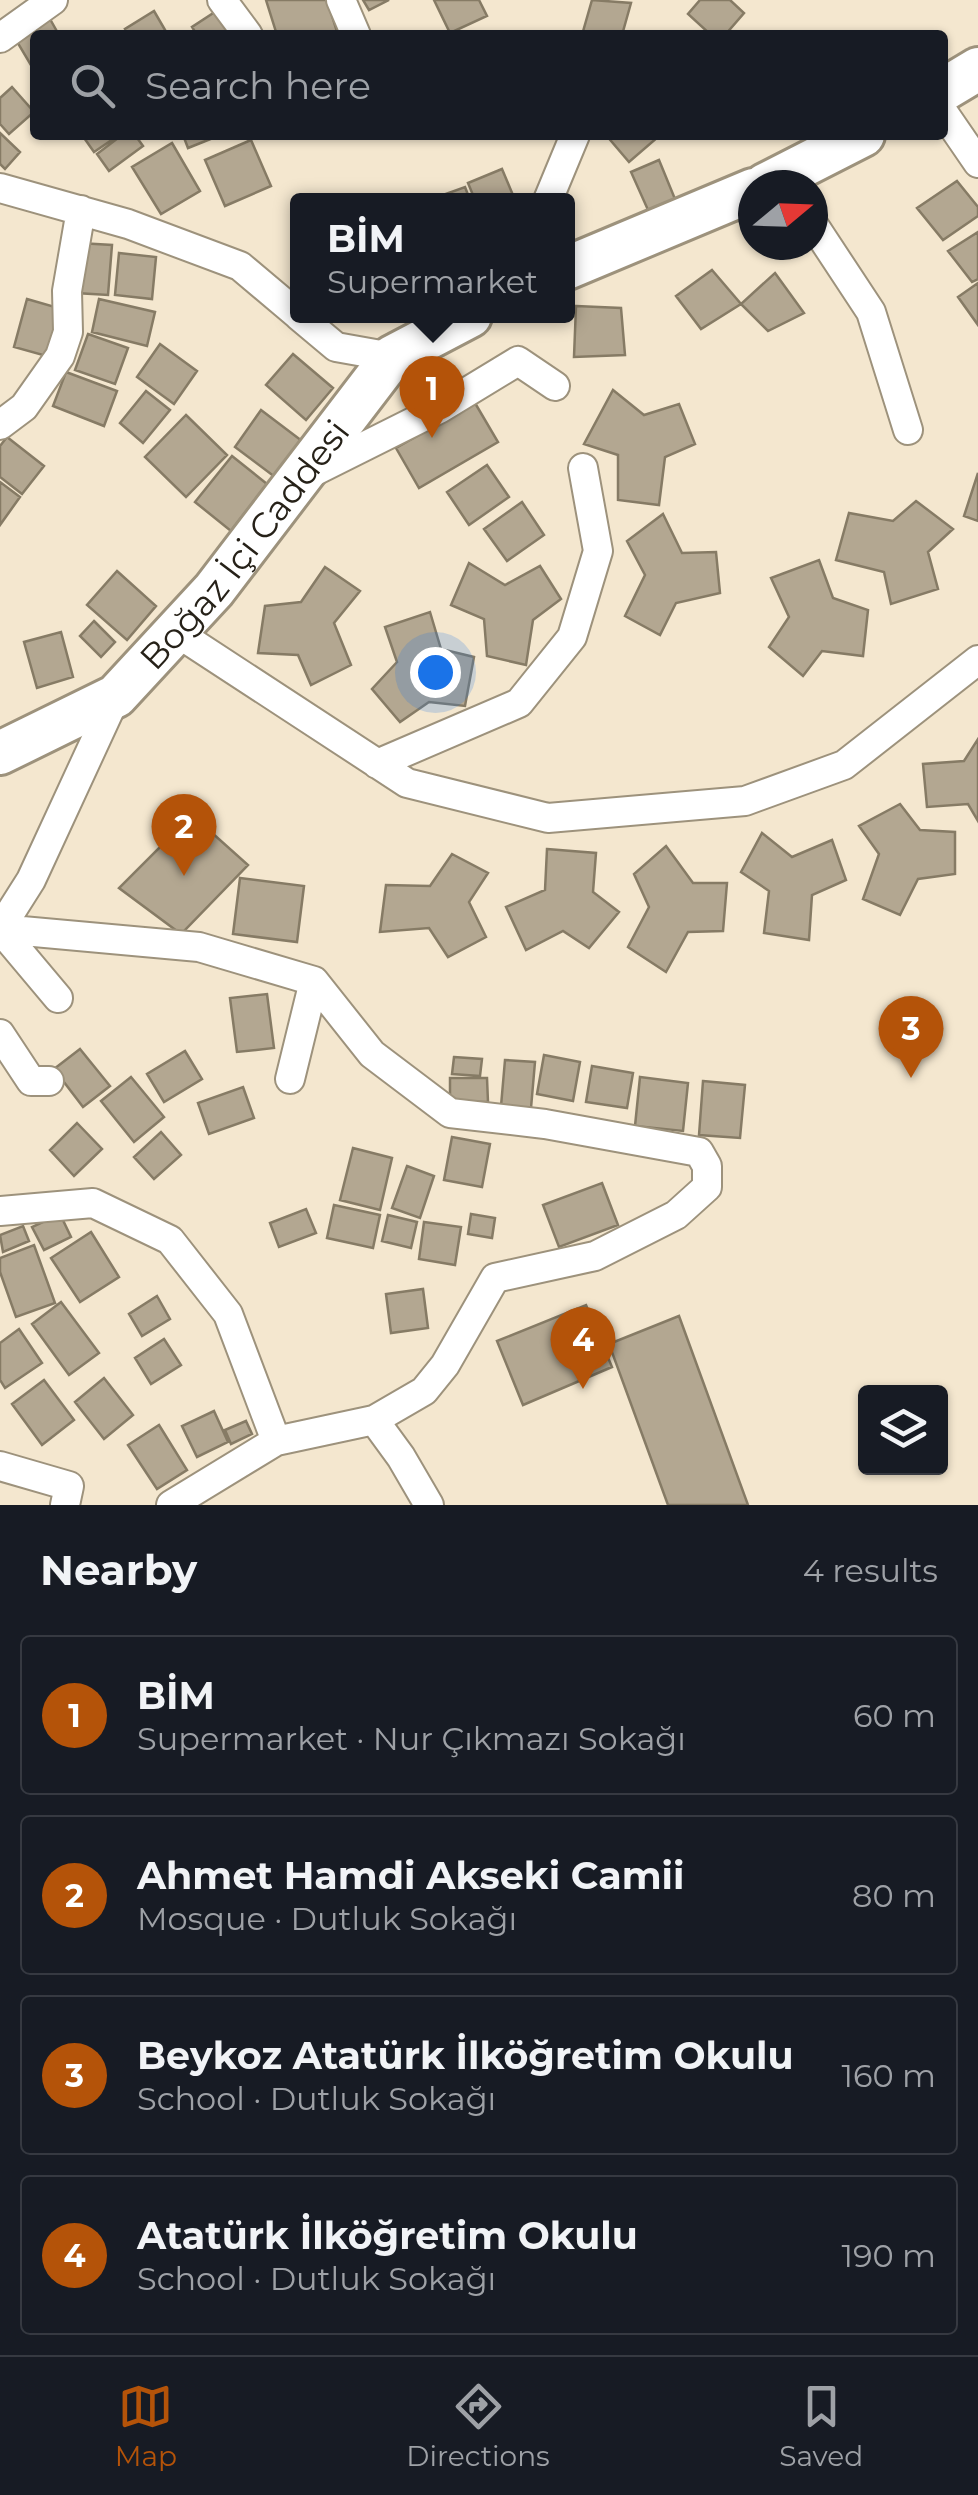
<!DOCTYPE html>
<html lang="en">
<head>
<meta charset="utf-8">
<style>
  :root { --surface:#171b24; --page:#242831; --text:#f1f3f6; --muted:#9ea1a6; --line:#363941; --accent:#b45309 }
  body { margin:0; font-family:Montserrat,sans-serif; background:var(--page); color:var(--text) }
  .controls { position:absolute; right:30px; bottom:30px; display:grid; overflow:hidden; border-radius:10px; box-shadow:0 2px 8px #0004 }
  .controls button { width:90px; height:90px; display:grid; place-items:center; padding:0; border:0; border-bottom:2px solid var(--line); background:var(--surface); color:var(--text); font:50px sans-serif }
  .compass { position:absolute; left:738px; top:170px; width:90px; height:90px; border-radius:50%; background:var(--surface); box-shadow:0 2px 8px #0004; rotate:71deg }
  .you { position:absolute; left:435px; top:672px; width:35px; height:35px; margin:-25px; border:8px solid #fff; border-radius:50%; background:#1a73e8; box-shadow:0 0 0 15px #1a73e833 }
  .badge { display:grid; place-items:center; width:65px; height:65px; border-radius:50%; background:var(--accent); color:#fff; font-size:32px; font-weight:700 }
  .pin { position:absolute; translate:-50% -82px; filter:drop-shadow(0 2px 5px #0008) }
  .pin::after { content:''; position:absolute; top:52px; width:35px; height:30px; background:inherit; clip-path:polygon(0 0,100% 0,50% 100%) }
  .popup { position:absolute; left:290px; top:193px; width:285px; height:130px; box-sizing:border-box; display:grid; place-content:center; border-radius:10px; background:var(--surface); filter:drop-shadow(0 2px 8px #0005); font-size:32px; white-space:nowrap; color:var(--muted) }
  .popup b { font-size:38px; color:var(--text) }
  .popup::after { content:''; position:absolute; left:50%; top:100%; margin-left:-20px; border:20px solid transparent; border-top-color:var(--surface) }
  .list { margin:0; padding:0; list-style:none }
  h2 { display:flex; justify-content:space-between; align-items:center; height:130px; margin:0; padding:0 40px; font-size:42px }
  h2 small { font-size:32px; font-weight:400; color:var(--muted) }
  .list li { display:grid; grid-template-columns:65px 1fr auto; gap:30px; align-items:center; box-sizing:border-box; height:160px; margin:0 20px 20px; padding:0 20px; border:2px solid var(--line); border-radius:10px }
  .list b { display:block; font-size:38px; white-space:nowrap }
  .list p { margin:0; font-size:32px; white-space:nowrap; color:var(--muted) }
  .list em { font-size:32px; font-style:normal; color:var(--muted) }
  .icon { flex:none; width:55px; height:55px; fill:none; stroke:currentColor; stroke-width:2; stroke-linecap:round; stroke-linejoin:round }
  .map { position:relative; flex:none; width:978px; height:1505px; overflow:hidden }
  .search { position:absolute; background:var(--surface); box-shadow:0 2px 8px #0004; left:30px; right:30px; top:30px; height:110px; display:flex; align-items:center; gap:25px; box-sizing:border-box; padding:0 35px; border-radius:10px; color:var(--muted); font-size:38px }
  .sheet { height:850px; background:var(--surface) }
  nav { display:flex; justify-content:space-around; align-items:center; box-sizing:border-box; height:140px; border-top:2px solid var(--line); background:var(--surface); font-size:28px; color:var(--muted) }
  nav a { display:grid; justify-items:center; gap:5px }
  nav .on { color:var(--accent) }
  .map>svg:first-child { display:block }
  .building { fill:#b3a791; stroke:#867b65; stroke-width:2.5 }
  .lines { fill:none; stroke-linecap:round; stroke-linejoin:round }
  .street-casing { stroke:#9d927c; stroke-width:32 }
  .primary-casing { stroke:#9d927c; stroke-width:48 }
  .street { stroke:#fff; stroke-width:28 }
  .primary { stroke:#fff; stroke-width:42 }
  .labels { text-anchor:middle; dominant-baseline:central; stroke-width:8; stroke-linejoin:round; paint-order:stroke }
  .street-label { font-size:35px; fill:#262118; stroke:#f4e7cf }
</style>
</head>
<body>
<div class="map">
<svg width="978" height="1505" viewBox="0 0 978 1505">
  <rect width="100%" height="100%" fill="#f4e7cf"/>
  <path class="building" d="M 266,0 L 327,0 L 338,35 L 277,35 Z
    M 363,0 L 389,0 L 369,10 Z
    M 434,0 L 479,0 L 487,16 L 450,33 Z
    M 592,0 L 631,3 L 622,35 L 582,35 Z
    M 700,0 L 730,0 L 744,13 L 725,35 L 711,35 L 688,14 Z
    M 221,8 L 238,35 L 197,35 L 192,27 Z
    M 154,11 L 168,35 L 129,35 L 125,29 Z
    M 50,19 L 59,35 L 35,35 L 35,72 L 16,40 Z
    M 12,87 L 34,112 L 9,134 L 0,124 L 0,98 Z
    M 0,133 L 20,152 L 5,169 L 0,164 Z
    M 82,135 L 119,135 L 94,152 Z
    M 122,135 L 135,135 L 143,146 L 109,171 L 97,154 Z
    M 183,135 L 217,135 L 218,136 L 188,148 Z
    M 606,135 L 656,135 L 658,137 L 629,162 Z
    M 251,140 L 271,186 L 225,206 L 205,160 Z
    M 172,143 L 200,191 L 161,214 L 132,167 Z
    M 659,160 L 675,199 L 648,210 L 631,172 Z
    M 502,169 L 515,200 L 475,200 L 468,183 Z
    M 957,181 L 978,207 L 978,216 L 943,240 L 917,208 Z
    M 465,187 L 470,200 L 432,200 L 432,199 Z
    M 978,232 L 978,279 L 972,282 L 948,251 Z
    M 79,243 L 112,245 L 108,295 L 76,293 Z
    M 119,253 L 156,257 L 152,299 L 115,295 Z
    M 712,270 L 741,304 L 701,329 L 676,296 Z
    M 775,273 L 804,313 L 768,331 L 741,304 Z
    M 978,283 L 978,325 L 958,297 Z
    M 27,299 L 62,309 L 50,357 L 14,347 Z
    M 99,299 L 155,312 L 147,346 L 92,332 Z
    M 576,306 L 621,308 L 625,355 L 574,357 Z
    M 88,334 L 128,348 L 115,384 L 75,370 Z
    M 160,344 L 197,371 L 174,404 L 137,377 Z
    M 293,354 L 333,388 L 306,420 L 266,385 Z
    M 66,372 L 117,391 L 104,426 L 53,406 Z
    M 613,390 L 644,415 L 679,404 L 695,444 L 665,457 L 659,505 L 618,500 L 618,455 L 584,444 Z
    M 146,391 L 170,410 L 143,443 L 120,423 Z
    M 475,403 L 498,442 L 419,488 L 396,448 Z
    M 261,410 L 302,441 L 275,477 L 235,447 Z
    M 186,415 L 227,455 L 186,497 L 145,457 Z
    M 7,437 L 44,466 L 22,494 L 0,477 L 0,446 Z
    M 232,456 L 267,484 L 231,531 L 195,502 Z
    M 487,465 L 509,497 L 469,525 L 447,492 Z
    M 978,473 L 978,521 L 964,516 Z
    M 0,482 L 20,497 L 0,525 Z
    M 916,501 L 953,529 L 928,552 L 938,589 L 891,604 L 884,572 L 836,560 L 849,513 L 893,521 Z
    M 522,502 L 544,535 L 507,561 L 484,529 Z
    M 663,514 L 682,553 L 716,552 L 720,593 L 676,603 L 660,635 L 625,616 L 645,575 L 627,541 Z
    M 819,560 L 833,598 L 868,610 L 863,656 L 822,651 L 803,676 L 769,647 L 789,617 L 771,578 Z
    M 469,563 L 505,585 L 540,566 L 561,599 L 533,620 L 526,665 L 487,656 L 484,619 L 451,605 Z
    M 325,567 L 360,591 L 334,623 L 351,665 L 311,685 L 298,655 L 258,653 L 265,606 L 301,602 Z
    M 117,571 L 156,606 L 127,640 L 87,605 Z
    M 430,612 L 441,649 L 474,657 L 465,706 L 429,702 L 400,722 L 372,689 L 397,662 L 385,627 Z
    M 94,621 L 115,642 L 101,657 L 80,636 Z
    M 61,632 L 73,677 L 37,688 L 24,642 Z
    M 978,739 L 978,821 L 968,804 L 927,807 L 923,764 L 964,761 Z
    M 900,804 L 920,830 L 955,832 L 955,874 L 918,879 L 900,915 L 863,899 L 879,854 L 859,826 Z
    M 192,815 L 248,865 L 181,934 L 119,888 Z
    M 762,833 L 792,857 L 832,840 L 846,880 L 812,895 L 809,940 L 764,933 L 769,891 L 741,872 Z
    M 666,846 L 693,883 L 727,883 L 723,931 L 688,932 L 666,972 L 628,947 L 649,907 L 634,874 Z
    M 547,849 L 596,853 L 593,892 L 619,912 L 589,948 L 563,931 L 526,950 L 506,907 L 545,890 Z
    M 452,854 L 488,873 L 469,902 L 486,937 L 448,957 L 429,928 L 380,932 L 386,885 L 430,886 Z
    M 240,878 L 304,886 L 297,942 L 233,934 Z
    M 267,994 L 274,1048 L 237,1052 L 230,998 Z
    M 80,1049 L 110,1086 L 83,1107 L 54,1069 Z
    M 185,1051 L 202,1079 L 164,1102 L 147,1074 Z
    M 544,1055 L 580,1062 L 573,1101 L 537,1094 Z
    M 454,1057 L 482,1059 L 480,1076 L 452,1074 Z
    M 505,1060 L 535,1062 L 531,1108 L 501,1106 Z
    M 592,1066 L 633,1073 L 627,1108 L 586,1102 Z
    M 131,1077 L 164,1117 L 134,1142 L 101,1101 Z
    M 640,1077 L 688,1083 L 683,1131 L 635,1126 Z
    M 450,1078 L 487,1078 L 488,1102 L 450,1102 Z
    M 703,1081 L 745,1085 L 740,1138 L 699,1135 Z
    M 243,1087 L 254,1118 L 209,1134 L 198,1103 Z
    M 77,1123 L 102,1149 L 74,1176 L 50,1150 Z
    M 161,1132 L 181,1155 L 154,1179 L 134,1157 Z
    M 452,1137 L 490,1144 L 482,1187 L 444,1180 Z
    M 353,1148 L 392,1158 L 380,1210 L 340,1200 Z
    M 407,1166 L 434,1176 L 420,1218 L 392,1208 Z
    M 602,1183 L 618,1225 L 559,1247 L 543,1205 Z
    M 334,1205 L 380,1215 L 373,1248 L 327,1238 Z
    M 306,1209 L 316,1233 L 279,1247 L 270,1223 Z
    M 60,1214 L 71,1237 L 44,1250 L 32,1227 Z
    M 471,1214 L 495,1218 L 492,1238 L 468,1234 Z
    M 388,1215 L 417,1222 L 411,1248 L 382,1241 Z
    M 424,1222 L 461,1227 L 455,1265 L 419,1259 Z
    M 23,1226 L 29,1241 L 3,1252 L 0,1235 Z
    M 91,1232 L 119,1277 L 80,1302 L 51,1258 Z
    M 34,1245 L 55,1303 L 16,1317 L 0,1272 L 0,1258 Z
    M 423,1289 L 428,1328 L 391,1333 L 386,1294 Z
    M 157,1296 L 170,1319 L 142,1336 L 129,1314 Z
    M 61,1302 L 99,1353 L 69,1375 L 32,1324 Z
    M 586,1305 L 612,1367 L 523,1405 L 497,1341 Z
    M 679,1316 L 748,1505 L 668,1505 L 609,1344 Z
    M 19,1329 L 42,1363 L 5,1388 L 0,1380 L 0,1343 Z
    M 164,1339 L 181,1365 L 151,1384 L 135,1358 Z
    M 104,1378 L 133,1415 L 104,1439 L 75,1402 Z
    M 44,1380 L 74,1420 L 42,1445 L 12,1404 Z
    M 214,1411 L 228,1442 L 197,1457 L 182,1426 Z
    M 246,1421 L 252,1434 L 231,1444 L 225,1430 Z
    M 159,1425 L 187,1470 L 157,1489 L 128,1445 Z"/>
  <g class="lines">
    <g class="street-casing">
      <path id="street" d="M 222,0 L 248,35
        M 341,0 L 356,35
        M 0,38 L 53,0
        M 943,112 L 978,163
        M 0,188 L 128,224 L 240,266 L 297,314
        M 548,200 L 575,135
        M 813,224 L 871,312 L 908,430
        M 299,316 L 336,347 L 392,357
        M 0,425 L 24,407 L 60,356 L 68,332 L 67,291 L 81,210
        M 309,474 L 439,409 L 518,361 L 555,386
        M 176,632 L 407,783 L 548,818 L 745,801 L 844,765 L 978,660
        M 377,764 L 519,703 L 572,637 L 598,551 L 583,468
        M 0,929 L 199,947 L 314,981 L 372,1054 L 450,1113 L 545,1124 L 699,1152 L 707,1166 L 707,1187 L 676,1215 L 595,1256 L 495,1278 L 445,1365 L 424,1391 L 374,1420
        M 0,929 L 31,880 L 116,696
        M 0,929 L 58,998
        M 0,1034 L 31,1081 L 49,1081
        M 290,1079 L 314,981
        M 0,1211 L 93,1203 L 170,1240 L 228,1314 L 276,1441 L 374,1420 L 401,1457 L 429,1505
        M 0,1466 L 69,1486 L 65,1505
        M 171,1505 L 276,1441"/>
    </g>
    <g class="primary-casing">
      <g id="primary">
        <path d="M 943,90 L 978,69"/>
        <path d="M 765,185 L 863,135"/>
        <path d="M 567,268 L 753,190"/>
        <path id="s1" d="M 0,753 L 116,696 L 214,590 L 392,357 L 470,316"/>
      </g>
    </g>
    <use href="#street" class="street"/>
    <use href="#primary" class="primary"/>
  </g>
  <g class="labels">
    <g class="street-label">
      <text stroke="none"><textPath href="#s1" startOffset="328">Boğaz İçi Caddesi</textPath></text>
    </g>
  </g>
</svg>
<div class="controls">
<button><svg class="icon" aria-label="layers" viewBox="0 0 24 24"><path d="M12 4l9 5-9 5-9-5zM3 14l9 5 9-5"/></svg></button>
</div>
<svg class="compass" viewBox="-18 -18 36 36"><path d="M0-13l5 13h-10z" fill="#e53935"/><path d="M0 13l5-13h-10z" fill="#9ea1a6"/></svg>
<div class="you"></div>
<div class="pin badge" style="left:432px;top:438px">1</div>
<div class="popup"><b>BİM</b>Supermarket</div>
<div class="pin badge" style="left:184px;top:876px">2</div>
<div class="pin badge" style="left:911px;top:1078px">3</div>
<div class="pin badge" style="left:583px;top:1389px">4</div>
<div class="search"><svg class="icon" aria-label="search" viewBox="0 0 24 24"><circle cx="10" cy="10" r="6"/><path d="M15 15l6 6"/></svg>Search here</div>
</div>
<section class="sheet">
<h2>Nearby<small>4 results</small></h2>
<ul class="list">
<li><span class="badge">1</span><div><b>BİM</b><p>Supermarket · Nur Çıkmazı Sokağı</p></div><em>60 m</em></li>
<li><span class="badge">2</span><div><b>Ahmet Hamdi Akseki Camii</b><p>Mosque · Dutluk Sokağı</p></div><em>80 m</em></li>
<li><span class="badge">3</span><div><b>Beykoz Atatürk İlköğretim Okulu</b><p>School · Dutluk Sokağı</p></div><em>160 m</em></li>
<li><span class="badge">4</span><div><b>Atatürk İlköğretim Okulu</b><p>School · Dutluk Sokağı</p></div><em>190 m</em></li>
</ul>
</section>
<nav>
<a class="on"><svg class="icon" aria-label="map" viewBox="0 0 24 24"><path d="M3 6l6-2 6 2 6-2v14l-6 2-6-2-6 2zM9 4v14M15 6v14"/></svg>Map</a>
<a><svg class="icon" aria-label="directions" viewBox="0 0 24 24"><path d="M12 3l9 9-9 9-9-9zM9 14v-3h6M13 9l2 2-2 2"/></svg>Directions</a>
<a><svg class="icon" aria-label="saved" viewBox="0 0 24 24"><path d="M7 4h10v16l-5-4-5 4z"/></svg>Saved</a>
</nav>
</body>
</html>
